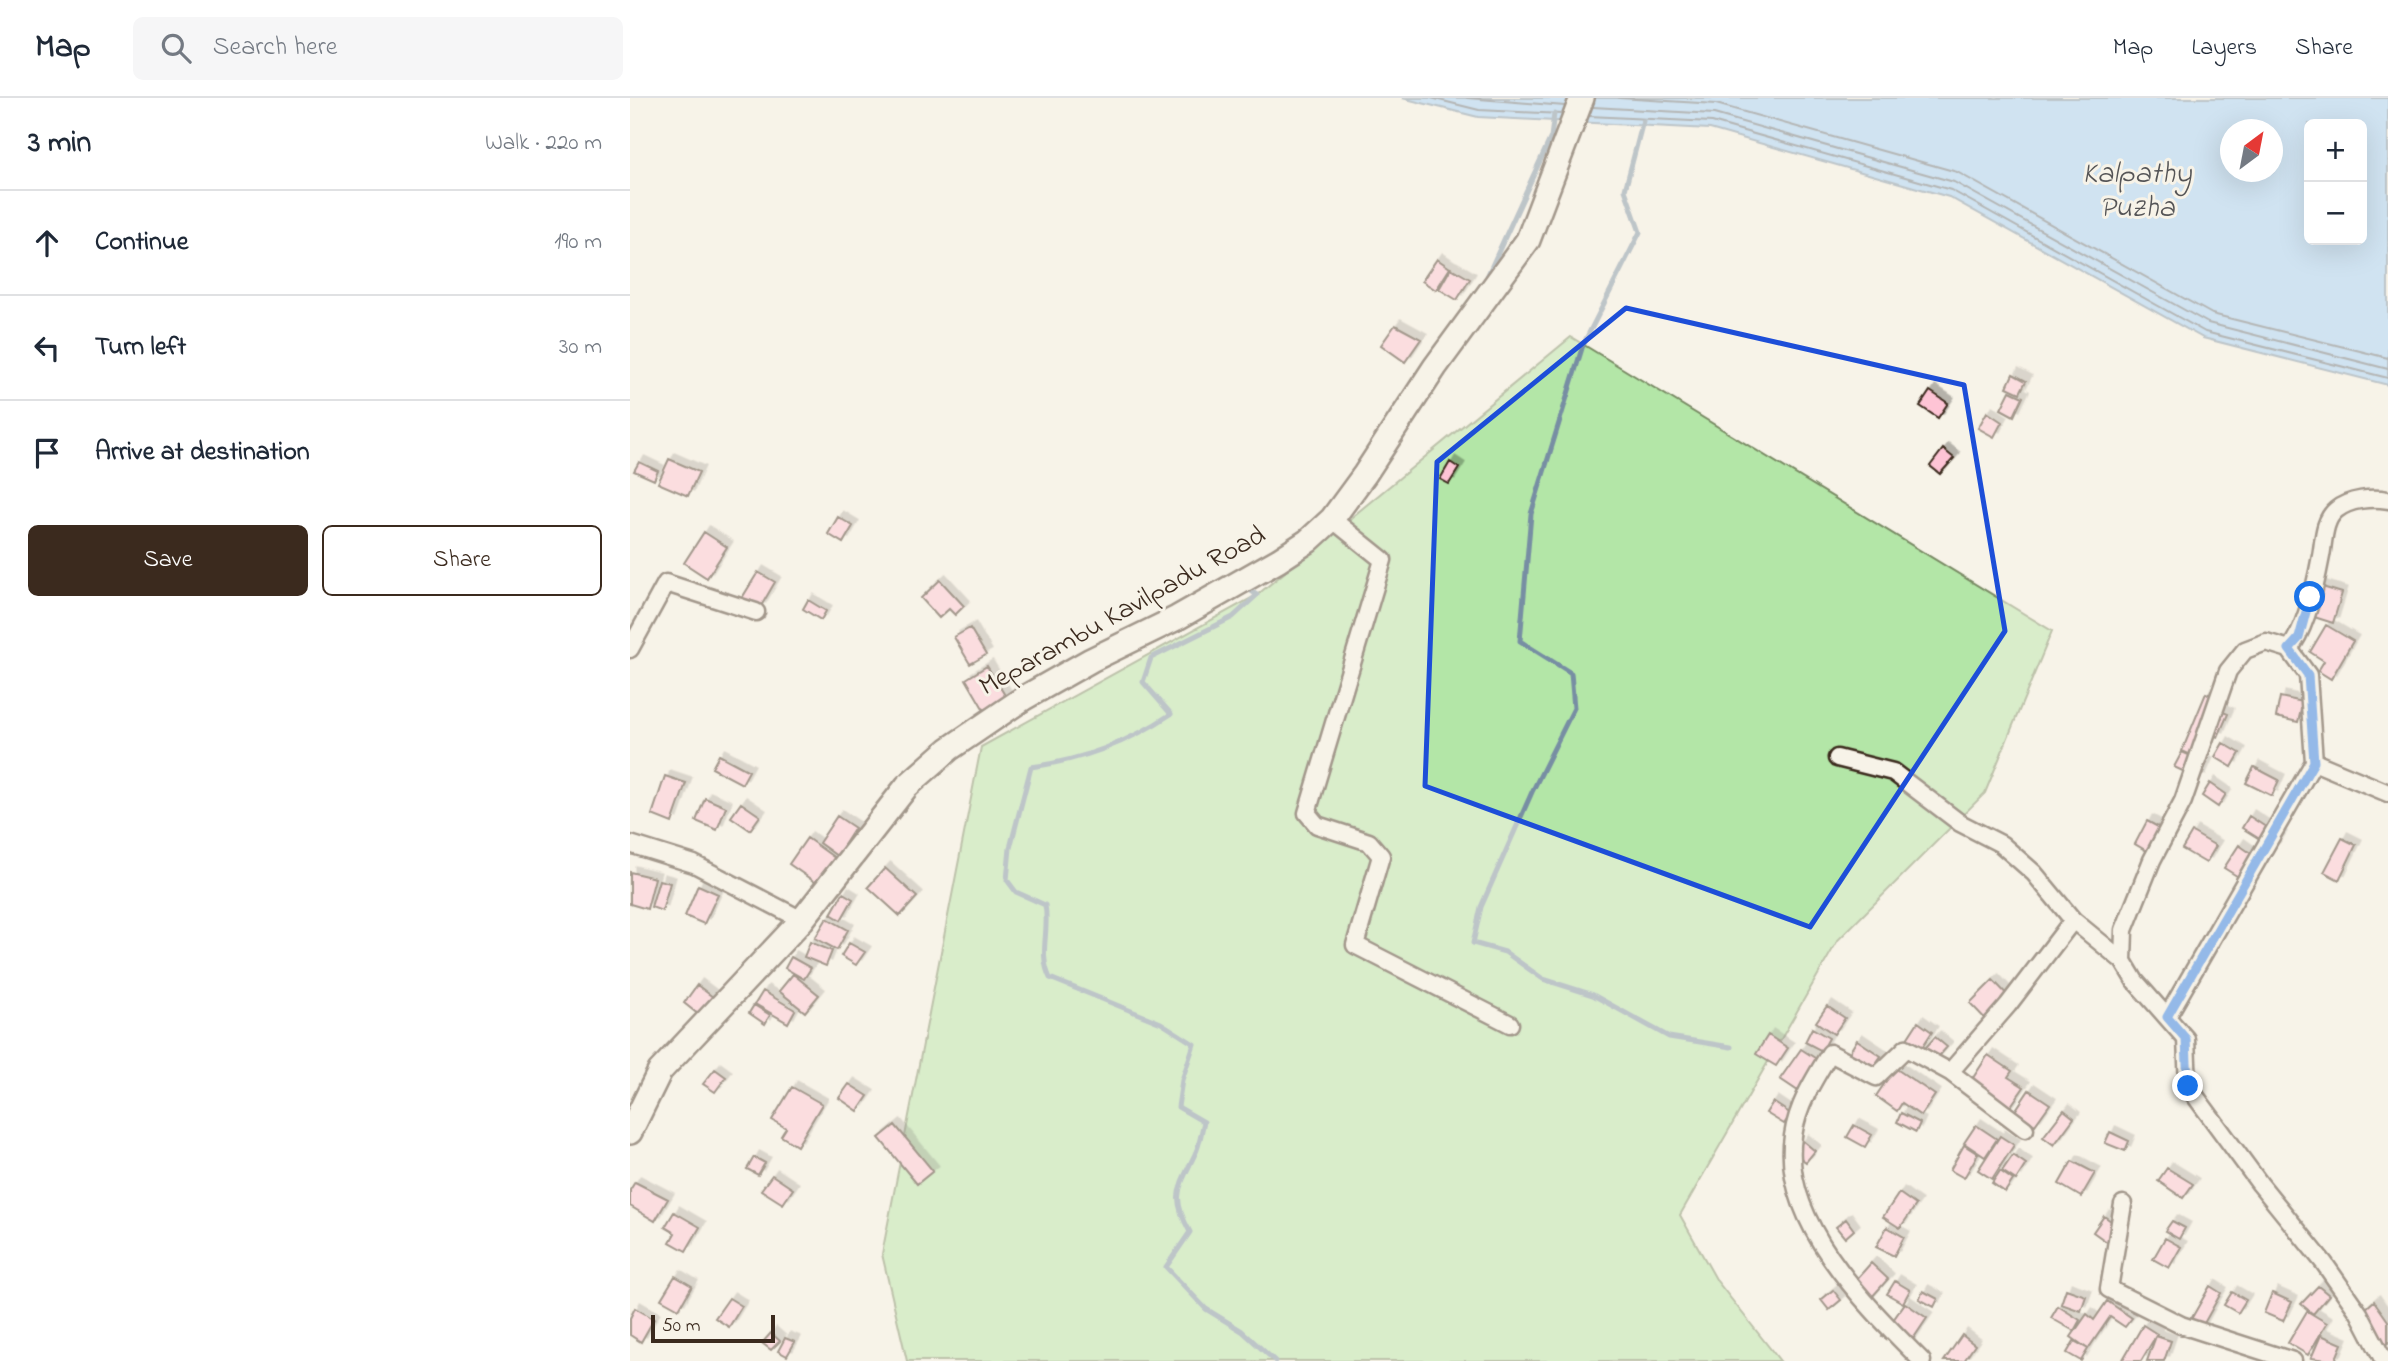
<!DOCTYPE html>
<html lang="en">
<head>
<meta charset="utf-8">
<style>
  :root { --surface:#fff; --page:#f6f6f7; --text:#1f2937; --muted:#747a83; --line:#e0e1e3; --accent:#3b2a1e }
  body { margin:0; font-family:"Indie Flower",sans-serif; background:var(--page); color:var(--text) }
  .controls { position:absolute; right:21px; top:21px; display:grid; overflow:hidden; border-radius:10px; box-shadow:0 7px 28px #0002 }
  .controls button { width:63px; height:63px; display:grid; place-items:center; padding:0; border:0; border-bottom:2px solid var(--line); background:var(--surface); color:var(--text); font:35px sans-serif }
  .compass { position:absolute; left:1590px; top:21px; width:63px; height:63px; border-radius:50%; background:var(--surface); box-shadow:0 7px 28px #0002; rotate:32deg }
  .scale { position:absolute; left:21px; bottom:18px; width:124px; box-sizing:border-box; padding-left:7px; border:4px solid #3b2a1e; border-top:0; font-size:19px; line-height:24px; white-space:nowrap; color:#3b2a1e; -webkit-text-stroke:5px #f7f3e8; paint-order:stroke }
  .stop { position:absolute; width:21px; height:21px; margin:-16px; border:5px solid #1a73e8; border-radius:50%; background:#fff }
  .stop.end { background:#1a73e8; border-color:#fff; box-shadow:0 2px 7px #0008 }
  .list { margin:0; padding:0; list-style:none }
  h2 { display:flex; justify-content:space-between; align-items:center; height:91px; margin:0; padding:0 28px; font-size:30px }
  h2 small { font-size:23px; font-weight:400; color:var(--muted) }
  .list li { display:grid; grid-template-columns:46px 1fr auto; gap:21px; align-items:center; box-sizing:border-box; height:105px; padding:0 28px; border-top:2px solid var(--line) }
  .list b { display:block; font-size:26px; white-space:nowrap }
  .list em { font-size:23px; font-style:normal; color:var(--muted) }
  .actions { display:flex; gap:14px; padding:21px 28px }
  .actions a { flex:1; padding:16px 0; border:2px solid var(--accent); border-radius:10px; text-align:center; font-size:24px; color:var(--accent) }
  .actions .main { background:var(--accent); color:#fff }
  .icon { flex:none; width:38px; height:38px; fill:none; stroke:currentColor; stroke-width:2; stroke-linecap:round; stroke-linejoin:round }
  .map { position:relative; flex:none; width:1758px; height:1263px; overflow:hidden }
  header { display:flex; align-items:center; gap:42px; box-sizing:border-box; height:98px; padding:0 35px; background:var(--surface); border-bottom:2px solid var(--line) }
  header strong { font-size:33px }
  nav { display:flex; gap:38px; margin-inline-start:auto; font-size:24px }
  .search { width:490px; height:63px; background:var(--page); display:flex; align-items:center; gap:18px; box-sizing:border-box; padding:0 24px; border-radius:10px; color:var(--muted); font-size:26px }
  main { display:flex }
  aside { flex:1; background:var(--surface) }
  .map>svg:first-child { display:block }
  .green { fill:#b3e6a7; stroke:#778862; stroke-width:2 }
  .water { fill:#9fd0fc; stroke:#778ea3; stroke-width:2; fill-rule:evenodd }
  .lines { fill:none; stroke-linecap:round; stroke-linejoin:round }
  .shore { stroke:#636c77; stroke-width:2 }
  .stream { stroke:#778ea3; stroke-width:5 }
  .building { fill:#fec4d5; stroke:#3b2a1e; stroke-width:2; filter:url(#shadow) }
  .minor-casing { stroke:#3b2a1e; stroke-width:21 }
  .secondary-casing { stroke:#3b2a1e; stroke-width:28 }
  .minor { stroke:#f7f3e8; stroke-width:16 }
  .secondary { stroke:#f7f3e8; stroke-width:23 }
  .route { stroke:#1a73e8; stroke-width:9 }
  .marked { fill:none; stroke:#1d4ed8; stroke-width:5; stroke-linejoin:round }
  .labels { text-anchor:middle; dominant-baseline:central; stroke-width:6; stroke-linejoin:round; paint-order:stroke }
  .street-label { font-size:28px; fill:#3b2a1e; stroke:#f7f3e8 }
  .water-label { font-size:30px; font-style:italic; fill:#545456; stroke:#f7f3e8 }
</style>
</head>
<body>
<header>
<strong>Map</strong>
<div class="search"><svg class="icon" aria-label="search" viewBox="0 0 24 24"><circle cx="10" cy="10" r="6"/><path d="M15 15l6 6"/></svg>Search here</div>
<nav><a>Map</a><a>Layers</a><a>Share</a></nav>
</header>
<main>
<aside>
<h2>3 min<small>Walk · 220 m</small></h2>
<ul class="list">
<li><svg class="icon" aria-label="ahead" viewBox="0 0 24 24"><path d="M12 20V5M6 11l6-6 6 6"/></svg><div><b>Continue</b></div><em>190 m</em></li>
<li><svg class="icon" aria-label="left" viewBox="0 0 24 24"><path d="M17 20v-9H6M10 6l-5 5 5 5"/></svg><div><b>Turn left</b></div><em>30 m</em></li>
<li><svg class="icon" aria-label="arrive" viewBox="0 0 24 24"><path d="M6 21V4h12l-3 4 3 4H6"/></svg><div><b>Arrive at destination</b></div></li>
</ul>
<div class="actions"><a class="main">Save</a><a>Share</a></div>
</aside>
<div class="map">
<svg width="1758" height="1263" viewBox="0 0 1758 1263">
  <defs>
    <filter id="shadow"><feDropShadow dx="5.5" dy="-5.5" stdDeviation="0" flood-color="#0004"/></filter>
  </defs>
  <rect width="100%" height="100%" fill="#f7f3e8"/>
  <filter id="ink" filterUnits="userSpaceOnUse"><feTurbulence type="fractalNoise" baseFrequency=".0143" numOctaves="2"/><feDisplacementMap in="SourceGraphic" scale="14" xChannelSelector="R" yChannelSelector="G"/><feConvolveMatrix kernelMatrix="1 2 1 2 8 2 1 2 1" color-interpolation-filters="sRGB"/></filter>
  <g filter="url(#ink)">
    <path class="green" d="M 941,239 L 1422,533 L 1355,695 L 1208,842 L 1050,1117 L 1087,1183 L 1150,1263 L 277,1263 L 252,1156 L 351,649 L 627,497 Z"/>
    <path class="water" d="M 772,0 L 1758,0 L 1758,287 L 1573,240 L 1319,99 L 1080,31 L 848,19 ZM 1679,26 L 1732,26 L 1732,142 L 1679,142 ZM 1601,32 L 1643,32 L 1643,74 L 1601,74 Z"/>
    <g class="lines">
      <path class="shore" d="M 801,0 L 849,12 L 932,16
        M 837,0 L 935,8
        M 989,0 L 1086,6 L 1327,74 L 1582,216 L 1758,260
        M 963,9 L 1084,16 L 1324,84 L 1578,225 L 1758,271
        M 959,18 L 1082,24 L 1321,92 L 1575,234 L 1758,280"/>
      <path class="stream" d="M 1013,23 L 995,92 L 1010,134 L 953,247 L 901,416 L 890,543 L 941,575 L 944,610 L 902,694 L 851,809 L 843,845 L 875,854 L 913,881 L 963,897 L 1039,939 L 1101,949
        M 855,183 L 921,39 L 924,16
        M 615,489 L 627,497 L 603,519 L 521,560 L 513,584 L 541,616 C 498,645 452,662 401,669 L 380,750 L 377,782 L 386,794 L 415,807 C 420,833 408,856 420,880 L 531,925 L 564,946 L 552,982 L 548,1009 L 574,1024 C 571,1034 570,1047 565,1056 C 549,1090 540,1098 560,1134 L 536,1169 L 576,1211 L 612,1233 L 645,1263"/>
    </g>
    <path class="building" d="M 807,161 L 820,170 L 806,192 L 792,183 Z
      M 821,170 L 840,181 L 827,202 L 809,191 Z
      M 765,227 L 791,241 L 775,264 L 751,247 Z
      M 1383,276 L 1396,283 L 1390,295 L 1377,289 Z
      M 1300,293 L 1318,305 L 1308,320 L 1290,308 Z
      M 1380,293 L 1393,299 L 1384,318 L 1371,311 Z
      M 1357,314 L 1372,324 L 1364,339 L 1348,330 Z
      M 1313,351 L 1324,360 L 1310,376 L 1300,368 Z
      M 39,361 L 69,374 L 58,398 L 28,385 Z
      M 9,364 L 28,373 L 24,382 L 4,373 Z
      M 820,364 L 829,370 L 819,386 L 810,381 Z
      M 208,419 L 223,428 L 213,445 L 198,436 Z
      M 74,434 L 97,449 L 77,480 L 54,465 Z
      M 128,474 L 145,484 L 130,510 L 112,500 Z
      M 310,482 L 334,508 L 325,517 L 319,511 L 309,520 L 291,500 Z
      M 1689,488 L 1712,495 L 1703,525 L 1681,518 Z
      M 178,502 L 196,513 L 191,522 L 173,511 Z
      M 1696,527 L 1723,543 L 1701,581 L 1688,573 L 1694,563 L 1680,554 Z
      M 340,530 L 356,557 L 340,566 L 324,539 Z
      M 357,568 L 376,599 L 354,612 L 336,581 Z
      M 1576,595 L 1592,602 L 1588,612 L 1598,616 L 1588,639 L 1580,636 L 1570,661 L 1552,653 Z
      M 1650,599 L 1673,604 L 1668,624 L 1646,619 Z
      M 1593,645 L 1610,655 L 1602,669 L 1585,659 Z
      M 1552,654 L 1577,665 L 1570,681 L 1544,669 Z
      M 89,657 L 119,673 L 112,686 L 82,670 Z
      M 1624,669 L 1649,682 L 1642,698 L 1616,685 Z
      M 35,678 L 56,685 L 42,725 L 22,717 Z
      M 1580,685 L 1596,696 L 1588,709 L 1572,698 Z
      M 75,700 L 96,709 L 87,732 L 66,723 Z
      M 111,705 L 130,718 L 120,732 L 101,719 Z
      M 207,718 L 225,730 L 207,758 L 189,745 Z
      M 1619,718 L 1651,739 L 1644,750 L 1612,730 Z
      M 1517,723 L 1541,736 L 1527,759 L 1505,746 Z
      M 1562,734 L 1586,748 L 1576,765 L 1552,751 Z
      M 177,740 L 209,763 L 192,789 L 159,766 Z
      M 1712,740 L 1726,747 L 1709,782 L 1694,774 Z
      M 1609,747 L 1632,763 L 1618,785 L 1594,770 Z
      M 255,770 L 287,799 L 270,818 L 238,789 Z
      M 0,774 L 25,780 L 17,811 L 0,806 Z
      M 29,782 L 40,785 L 32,813 L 21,809 Z
      M 68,787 L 88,796 L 74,826 L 55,818 Z
      M 213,795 L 223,801 L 211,822 L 201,816 Z
      M 197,820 L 218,832 L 207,852 L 185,840 Z
      M 180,844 L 202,853 L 196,868 L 174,859 Z
      M 219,845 L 235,854 L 226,867 L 211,858 Z
      M 161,859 L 181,870 L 174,881 L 155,870 Z
      M 163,876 L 189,897 L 175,914 L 149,893 Z
      M 1363,882 L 1386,906 L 1363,929 L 1340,905 Z
      M 67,887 L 88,903 L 74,921 L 54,905 Z
      M 133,893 L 165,912 L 158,925 L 125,906 Z
      M 124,907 L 140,917 L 135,926 L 119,915 Z
      M 1197,908 L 1215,920 L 1204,936 L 1186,924 Z
      M 1288,924 L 1302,934 L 1289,954 L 1275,944 Z
      M 1182,930 L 1199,940 L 1192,953 L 1175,944 Z
      M 1138,937 L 1158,950 L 1146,968 L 1126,956 Z
      M 1305,939 L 1317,949 L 1303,965 L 1291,955 Z
      M 1227,942 L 1251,958 L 1237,978 L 1214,963 Z
      M 1171,951 L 1188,962 L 1168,993 L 1150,981 Z
      M 1358,957 L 1382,973 L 1378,979 L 1394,989 L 1378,1012 L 1339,986 Z
      M 1265,970 L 1305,997 L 1291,1018 L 1272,1005 L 1267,1013 L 1246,998 Z
      M 85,971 L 96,979 L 85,994 L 73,986 Z
      M 219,986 L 238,998 L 228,1013 L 209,1000 Z
      M 162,989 L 192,1006 L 167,1048 L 151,1038 L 156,1030 L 142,1022 Z
      M 1399,992 L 1420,1006 L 1405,1027 L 1385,1013 Z
      M 1143,1004 L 1161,1016 L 1154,1026 L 1136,1015 Z
      M 1434,1012 L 1444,1020 L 1424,1047 L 1413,1039 Z
      M 1271,1015 L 1290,1025 L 1286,1034 L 1267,1024 Z
      M 265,1027 L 303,1073 L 287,1086 L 249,1040 Z
      M 1224,1027 L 1242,1037 L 1235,1049 L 1217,1039 Z
      M 1346,1027 L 1367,1041 L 1355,1059 L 1334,1045 Z
      M 1480,1034 L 1499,1043 L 1495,1053 L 1475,1045 Z
      M 1370,1038 L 1384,1047 L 1362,1081 L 1348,1072 Z
      M 1173,1043 L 1185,1053 L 1176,1064 L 1164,1055 Z
      M 1334,1047 L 1348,1056 L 1334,1080 L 1320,1072 Z
      M 1383,1057 L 1396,1066 L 1386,1082 L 1372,1073 Z
      M 124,1059 L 135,1065 L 128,1077 L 117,1071 Z
      M 1442,1063 L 1465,1075 L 1451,1099 L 1429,1086 Z
      M 1537,1070 L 1563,1086 L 1553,1100 L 1528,1083 Z
      M 1370,1073 L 1383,1082 L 1375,1094 L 1362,1085 Z
      M 142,1077 L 163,1091 L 153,1106 L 131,1092 Z
      M 5,1084 L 38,1101 L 25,1123 L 0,1108 L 0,1092 Z
      M 1269,1095 L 1286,1107 L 1270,1130 L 1253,1119 Z
      M 44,1114 L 70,1129 L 56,1153 L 40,1144 L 45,1135 L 35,1129 Z
      M 1474,1118 L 1488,1128 L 1477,1144 L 1463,1134 Z
      M 1216,1121 L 1224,1132 L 1215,1140 L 1206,1129 Z
      M 1542,1123 L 1555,1130 L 1549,1141 L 1535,1133 Z
      M 1257,1129 L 1274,1139 L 1264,1158 L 1246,1149 Z
      M 1535,1140 L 1551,1149 L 1539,1170 L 1523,1161 Z
      M 1241,1165 L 1258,1181 L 1233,1209 L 1216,1193 Z
      M 45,1178 L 62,1188 L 49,1211 L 31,1201 Z
      M 1265,1183 L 1280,1192 L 1273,1205 L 1257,1196 Z
      M 1580,1188 L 1591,1195 L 1572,1229 L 1560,1223 Z
      M 1688,1188 L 1699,1197 L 1683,1216 L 1671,1206 Z
      M 1436,1191 L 1456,1198 L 1451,1213 L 1431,1206 Z
      M 1203,1192 L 1211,1202 L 1199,1212 L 1191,1202 Z
      M 1293,1193 L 1308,1201 L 1304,1209 L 1289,1201 Z
      M 1602,1194 L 1616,1202 L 1608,1215 L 1594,1207 Z
      M 1642,1195 L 1662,1204 L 1653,1223 L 1634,1215 Z
      M 99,1200 L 112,1208 L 99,1229 L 85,1220 Z
      M 1477,1203 L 1502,1220 L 1495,1229 L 1480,1219 L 1458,1251 L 1441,1239 L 1457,1216 L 1464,1222 Z
      M 1744,1203 L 1758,1223 L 1758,1245 L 1754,1248 L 1734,1212 Z
      M 1275,1205 L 1297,1220 L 1275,1253 L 1252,1238 Z
      M 1428,1208 L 1450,1222 L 1444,1233 L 1421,1220 Z
      M 5,1210 L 24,1221 L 11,1244 L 0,1237 L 0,1220 Z
      M 1677,1213 L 1697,1225 L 1678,1257 L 1658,1245 Z
      M 1513,1227 L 1527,1236 L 1511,1263 L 1492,1263 Z
      M 141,1235 L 150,1243 L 141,1252 L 132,1245 Z
      M 1332,1237 L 1345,1247 L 1334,1263 L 1314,1263 Z
      M 1691,1237 L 1712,1246 L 1705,1263 L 1681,1260 Z
      M 1526,1238 L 1541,1243 L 1534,1263 L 1517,1263 Z
      M 155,1240 L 165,1244 L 157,1258 L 148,1253 Z
      M 1444,1243 L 1458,1251 L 1451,1263 L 1437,1255 Z"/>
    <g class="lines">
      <g class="minor-casing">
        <path id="minor" d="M 702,421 L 753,462 L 677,715 L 687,727 L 739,744 L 751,758 L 725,847 L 880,926
          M 0,551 L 36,485 L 126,514
          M 1207,660 L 1263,674 L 1330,725 L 1371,746 L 1404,775 L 1443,822 L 1493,863
          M 1684,664 L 1758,695
          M 0,746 L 64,766 L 172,822
          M 1537,919 L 1684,664 L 1678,577 L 1659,551
          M 1320,974 L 1395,1031
          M 1493,1106 L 1479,1191 L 1551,1227 L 1663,1263
          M 1292,1263 C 1237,1208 1150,1123 1163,1038 C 1167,1008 1184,981 1200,955 L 1246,979 L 1276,950 L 1320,974 L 1378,907 L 1443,822
          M 1754,1263 L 1729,1215 L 1694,1165 L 1630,1086 L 1558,988 L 1556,941 L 1505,883 L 1493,863 L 1494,832 L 1522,762 L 1553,703 L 1598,573 L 1615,552 L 1636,544 L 1659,551 C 1676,531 1686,485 1691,458 C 1694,443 1693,423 1706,412 C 1719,401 1742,399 1758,402"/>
      </g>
      <g class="secondary-casing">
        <path id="secondary" d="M 0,1034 L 30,973 L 172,822 L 277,688 L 319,651 L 394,600 L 461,562 L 547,520 L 649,462 L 678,443 L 702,421 L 735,376 L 805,269 L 898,142 L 952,0"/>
      </g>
      <use href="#minor" class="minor"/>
      <use href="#secondary" class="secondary"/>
    </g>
  </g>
  <g class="lines" filter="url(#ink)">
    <path class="route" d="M 1558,988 L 1556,941 L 1537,919 L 1684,664 L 1678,577 L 1659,551 L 1669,540 L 1680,499"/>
  </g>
  <path d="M0 0H1758V1263H0ZM 996,210 L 1334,287 L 1375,533 L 1180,829 L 795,688 L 807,364 Z" fill="#f7f3e8" fill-opacity=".55" fill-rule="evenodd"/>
  <path class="marked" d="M 996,210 L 1334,287 L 1375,533 L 1180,829 L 795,688 L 807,364 Z"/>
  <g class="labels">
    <g class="street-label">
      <text transform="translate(493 514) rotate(-29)">Meparambu Kavilpadu Road</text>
    </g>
    <g class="water-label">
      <text x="1507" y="77">Kalpathy<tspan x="1507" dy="34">Puzha</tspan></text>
    </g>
  </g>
</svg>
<div class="controls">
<button>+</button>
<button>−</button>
</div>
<svg class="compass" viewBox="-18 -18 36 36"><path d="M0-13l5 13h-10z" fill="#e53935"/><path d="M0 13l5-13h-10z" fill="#747a83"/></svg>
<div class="scale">50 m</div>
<div class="stop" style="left:1680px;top:499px"></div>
<div class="stop end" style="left:1558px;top:988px"></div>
</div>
</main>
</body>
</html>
